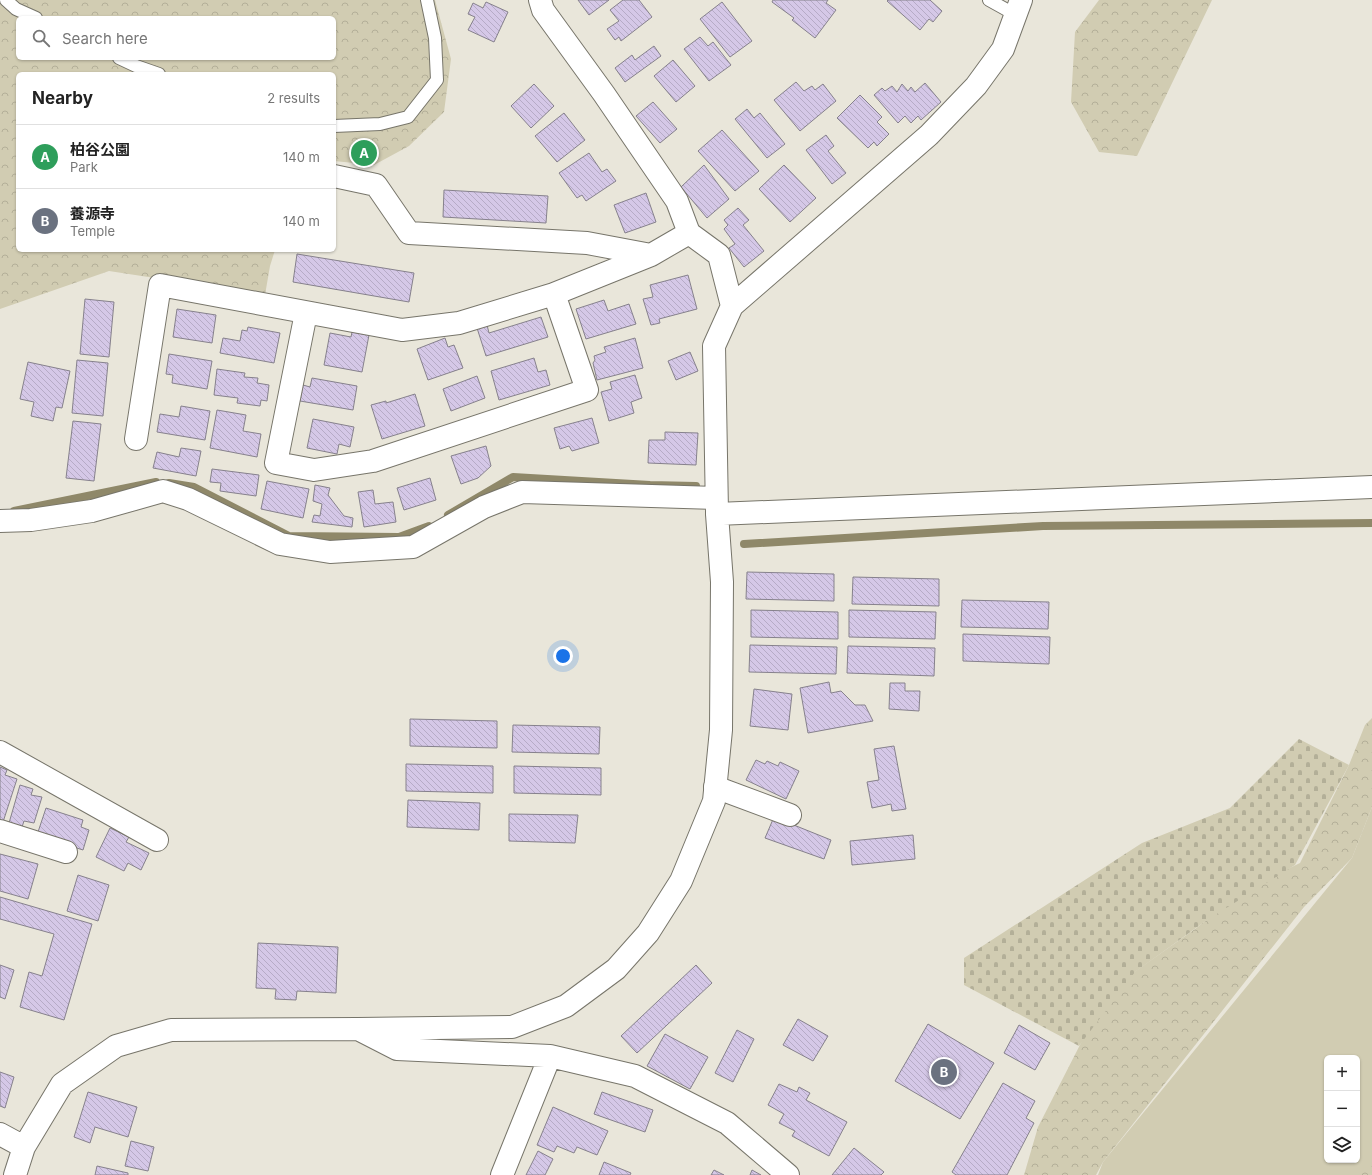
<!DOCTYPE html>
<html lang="en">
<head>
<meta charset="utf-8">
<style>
  :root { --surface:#fff; --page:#f6f6f6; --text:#222; --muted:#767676; --line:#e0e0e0; --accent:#793bb1 }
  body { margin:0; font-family:Inter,"Noto Sans JP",sans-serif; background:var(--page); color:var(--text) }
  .controls { position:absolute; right:12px; bottom:12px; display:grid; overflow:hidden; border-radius:6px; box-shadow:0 1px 3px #0004 }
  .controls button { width:36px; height:36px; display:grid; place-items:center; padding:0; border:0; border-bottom:1px solid var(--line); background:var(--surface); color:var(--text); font:20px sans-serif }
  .you { position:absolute; left:563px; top:656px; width:14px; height:14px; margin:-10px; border:3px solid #fff; border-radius:50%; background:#1a73e8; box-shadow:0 0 0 6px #1a73e833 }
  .badge { display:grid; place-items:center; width:26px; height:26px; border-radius:50%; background:var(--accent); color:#fff; font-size:13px; font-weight:700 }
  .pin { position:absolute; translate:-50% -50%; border:2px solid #fff; box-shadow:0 1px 4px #0006 }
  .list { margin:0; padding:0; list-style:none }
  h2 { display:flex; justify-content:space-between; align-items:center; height:52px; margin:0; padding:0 16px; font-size:17px }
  h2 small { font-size:13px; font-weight:400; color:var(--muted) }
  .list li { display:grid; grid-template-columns:26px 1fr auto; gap:12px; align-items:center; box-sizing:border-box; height:64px; padding:0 16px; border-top:1px solid var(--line) }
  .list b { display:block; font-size:15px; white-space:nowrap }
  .list p { margin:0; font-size:13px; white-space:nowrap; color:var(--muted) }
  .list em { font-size:13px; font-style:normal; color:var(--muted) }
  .icon { flex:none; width:22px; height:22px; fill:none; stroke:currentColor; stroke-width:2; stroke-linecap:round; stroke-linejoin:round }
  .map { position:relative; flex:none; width:1372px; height:1175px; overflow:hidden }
  .search { position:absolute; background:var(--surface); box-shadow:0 1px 3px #0004; left:16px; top:16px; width:320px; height:44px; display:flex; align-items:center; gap:10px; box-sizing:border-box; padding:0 14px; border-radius:6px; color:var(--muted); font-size:15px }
  .panel { position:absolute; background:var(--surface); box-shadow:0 1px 3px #0004; left:16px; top:72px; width:320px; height:180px; border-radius:6px }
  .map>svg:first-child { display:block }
  .grass { fill:#d1ccb2; fill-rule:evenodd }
  .forest { fill:url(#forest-crowns); fill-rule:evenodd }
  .cemetery { fill:url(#cemetery-stones) }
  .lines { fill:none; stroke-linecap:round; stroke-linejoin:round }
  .stream { stroke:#8f8869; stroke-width:8 }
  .building { fill:url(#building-back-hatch); stroke:#86818c }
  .lane-casing { stroke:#77756a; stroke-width:14 }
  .street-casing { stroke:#77756a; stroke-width:24 }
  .secondary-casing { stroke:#77756a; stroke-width:24 }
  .lane { stroke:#fff; stroke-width:12 }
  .street { stroke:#fff; stroke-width:22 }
  .secondary { stroke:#fff; stroke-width:22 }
</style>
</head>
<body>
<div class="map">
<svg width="1372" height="1175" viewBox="0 0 1372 1175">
  <defs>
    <pattern id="forest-crowns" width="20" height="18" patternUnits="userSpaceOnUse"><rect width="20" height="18" fill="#d1ccb2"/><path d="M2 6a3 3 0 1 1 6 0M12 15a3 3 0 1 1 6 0" fill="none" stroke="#b3af98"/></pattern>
    <pattern id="cemetery-stones" width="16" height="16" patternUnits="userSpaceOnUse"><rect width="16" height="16" fill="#d1ccb2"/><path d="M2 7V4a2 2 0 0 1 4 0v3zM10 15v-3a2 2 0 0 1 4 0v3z" fill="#b3af98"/></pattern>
    <pattern id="building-back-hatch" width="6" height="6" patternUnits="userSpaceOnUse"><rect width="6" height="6" fill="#d5c8e7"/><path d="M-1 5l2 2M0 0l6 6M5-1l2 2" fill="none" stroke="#b6abc6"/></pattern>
  </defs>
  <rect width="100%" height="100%" fill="#e9e6da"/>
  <path class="grass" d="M 1372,807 L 1372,1172 L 1369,1175 L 1098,1175 L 1103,1162 L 1352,858 ZM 1327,1058 L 1357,1058 L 1357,1160 L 1327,1160 Z"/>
  <path class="forest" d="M 0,0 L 435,0 L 451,59 L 444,112 L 409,146 L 374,165 L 334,161 L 334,74 L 18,74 L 18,250 L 275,250 L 270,266 L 265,295 L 109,271 L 0,309 ZM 18,18 L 334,18 L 334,58 L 18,58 Z
    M 1099,0 L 1212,0 L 1137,156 L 1099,152 L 1071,102 L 1075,32 Z
    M 1372,718 L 1372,807 L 1352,858 L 1304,907 L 1103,1162 L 1096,1175 L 1024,1175 L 1038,1127 L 1083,1039 L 1133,973 L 1195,929 L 1246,889 L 1300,863 L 1349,765 L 1365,725 Z
    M 1372,1162 L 1372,1175 L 1356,1175 Z"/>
  <path class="cemetery" d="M 1299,739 L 1349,765 L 1295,865 L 1207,920 L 1135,972 L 1079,1046 L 964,985 L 964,958 L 1142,843 L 1230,808 Z"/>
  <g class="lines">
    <path class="stream" d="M 169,483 L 194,487 L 289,536 L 399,537 L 429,526
      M 14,511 L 156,482
      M 448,515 L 513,477 L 650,485 L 696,486
      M 744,544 L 1043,526 L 1372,523"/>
  </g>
  <path class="building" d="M 578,0 L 609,0 L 589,15 Z
    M 623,0 L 639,0 L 652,17 L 621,41 L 619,37 L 615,40 L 607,29 L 619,21 L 610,10 Z
    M 773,0 L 828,0 L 826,3 L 836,10 L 815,38 L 792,20 L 794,18 L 772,2 Z
    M 888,0 L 930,0 L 942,11 L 933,22 L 929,19 L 920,30 L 887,1 Z
    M 486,2 L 508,12 L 494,42 L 468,30 L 475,17 L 468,14 L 473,3 L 483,8 Z
    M 722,2 L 752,41 L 730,57 L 700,19 Z
    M 700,37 L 708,46 L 713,42 L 731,65 L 709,81 L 684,49 Z
    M 654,46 L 661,56 L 625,82 L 615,68 L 632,55 L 635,60 Z
    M 673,60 L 695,86 L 676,102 L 654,76 Z
    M 796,82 L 804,91 L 812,86 L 815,90 L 823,84 L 836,101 L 800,131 L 774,100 Z
    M 925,83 L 941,102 L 921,120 L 918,116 L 911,123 L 905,116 L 898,123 L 874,95 L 882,88 L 885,91 L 892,86 L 897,92 L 902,84 L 908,91 L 911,87 L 915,92 Z
    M 534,84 L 554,106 L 531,128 L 511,106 Z
    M 860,95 L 882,117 L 877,122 L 889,134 L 877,146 L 874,142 L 868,148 L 837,118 Z
    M 653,102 L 677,129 L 660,143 L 636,116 Z
    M 747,109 L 754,118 L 760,113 L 785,144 L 767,158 L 735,119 Z
    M 564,113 L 585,140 L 557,162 L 535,136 Z
    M 722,130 L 759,171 L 735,191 L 698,151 Z
    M 826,135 L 834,146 L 828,151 L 846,173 L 832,184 L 806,150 Z
    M 589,153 L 602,172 L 607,169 L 616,181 L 586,201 L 582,195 L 577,198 L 559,173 Z
    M 704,165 L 729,199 L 707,218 L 681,187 Z
    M 784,165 L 816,198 L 790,222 L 759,189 Z
    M 444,190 L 548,196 L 546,223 L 443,217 Z
    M 646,193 L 656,222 L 625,233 L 614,205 Z
    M 738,208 L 749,220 L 743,225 L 764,251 L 744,267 L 729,248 L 735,244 L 724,229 L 728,225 L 724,220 Z
    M 297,254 L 414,273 L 409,302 L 293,282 Z
    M 688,275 L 697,309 L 659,319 L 660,323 L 651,325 L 643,299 L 653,297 L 650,285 Z
    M 85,299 L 114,302 L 109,357 L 80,354 Z
    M 604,300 L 608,311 L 629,304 L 636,324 L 586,339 L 576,309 Z
    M 177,309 L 216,315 L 212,343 L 173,337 Z
    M 541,317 L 548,337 L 486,356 L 477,328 L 487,325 L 489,333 Z
    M 248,327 L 280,333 L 274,363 L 220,353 L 223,338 L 240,341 L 242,330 L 247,331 Z
    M 352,332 L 369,335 L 362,372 L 324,365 L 330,333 L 351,337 Z
    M 445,338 L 448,347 L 454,345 L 463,368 L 428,380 L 417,349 Z
    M 635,338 L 643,368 L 597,380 L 593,363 L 595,360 L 594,356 L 606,352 L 604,347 Z
    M 690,352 L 698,371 L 676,380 L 668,361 Z
    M 169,354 L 212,361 L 207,389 L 172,383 L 173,375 L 166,374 Z
    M 534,358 L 538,372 L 546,370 L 550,385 L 499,400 L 491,371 Z
    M 77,360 L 108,363 L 103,416 L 72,413 Z
    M 28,362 L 70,371 L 62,408 L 56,407 L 53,421 L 31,416 L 34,402 L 20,399 Z
    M 217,369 L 245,373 L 244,377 L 258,378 L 257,383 L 269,385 L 267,401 L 261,400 L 260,406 L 237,403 L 238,398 L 214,395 Z
    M 635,375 L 642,398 L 631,402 L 634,413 L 609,421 L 601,392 L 612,389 L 610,382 Z
    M 477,376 L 485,398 L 451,411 L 443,389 Z
    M 312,378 L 357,386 L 353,410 L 300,401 L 303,385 L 310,387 Z
    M 415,394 L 425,426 L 382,439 L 371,405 L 386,401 L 386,403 Z
    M 181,406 L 210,411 L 205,440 L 157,432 L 160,414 L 179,417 Z
    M 217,410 L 246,415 L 243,431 L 261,434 L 257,457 L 210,448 Z
    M 592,418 L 599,443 L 572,451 L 569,446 L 560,449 L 554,428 Z
    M 313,419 L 354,427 L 350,447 L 339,444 L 337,454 L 307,448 Z
    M 73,421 L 101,424 L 94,481 L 66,478 Z
    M 665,432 L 698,433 L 696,465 L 648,463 L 649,440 L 665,440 Z
    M 486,446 L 491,466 L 478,478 L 461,484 L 451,456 Z
    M 181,448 L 201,451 L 196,476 L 153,468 L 157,452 L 179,457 Z
    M 212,469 L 259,475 L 256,496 L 220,491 L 221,483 L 210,482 Z
    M 430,478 L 436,500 L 404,510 L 397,488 Z
    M 267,481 L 309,489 L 303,518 L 261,509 Z
    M 315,485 L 330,488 L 328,495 L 344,516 L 353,518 L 352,527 L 312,522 L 314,515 L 320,516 L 322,504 L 313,501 Z
    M 373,490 L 375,504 L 393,502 L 396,522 L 364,527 L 358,492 Z
    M 747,572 L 834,574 L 834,601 L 746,599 Z
    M 853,577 L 939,579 L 939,606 L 852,604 Z
    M 962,600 L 1049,602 L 1048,629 L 961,627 Z
    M 751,610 L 838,612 L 838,639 L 751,637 Z
    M 849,610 L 936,612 L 935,639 L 849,637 Z
    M 963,634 L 1050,637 L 1049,664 L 963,661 Z
    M 750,645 L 837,647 L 836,674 L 749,672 Z
    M 848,646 L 935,648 L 934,676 L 847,673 Z
    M 829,682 L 831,693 L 841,691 L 855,705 L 865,705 L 873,721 L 808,733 L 800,688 Z
    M 890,683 L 905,683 L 905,691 L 920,691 L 919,711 L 889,709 Z
    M 754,689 L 792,694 L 788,730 L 750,726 Z
    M 410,719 L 497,721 L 497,748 L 410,746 Z
    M 513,725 L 600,727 L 599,754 L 512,752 Z
    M 894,746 L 906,809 L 892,811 L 891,804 L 872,808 L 867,782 L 879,780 L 874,749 Z
    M 756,760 L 765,764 L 767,761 L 778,766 L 780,762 L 799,771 L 786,799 L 746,780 Z
    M 406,764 L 493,766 L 493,793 L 406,791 Z
    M 514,766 L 601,768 L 601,795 L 514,793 Z
    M 0,767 L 7,770 L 5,775 L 17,779 L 3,822 L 0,821 Z
    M 20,785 L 33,789 L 31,795 L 42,797 L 34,823 L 24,821 L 22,827 L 9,823 Z
    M 408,800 L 480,803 L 479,830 L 407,827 Z
    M 46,808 L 83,820 L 81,827 L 89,830 L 83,850 L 37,835 Z
    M 509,814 L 578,815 L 575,843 L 509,841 Z
    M 774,817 L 831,840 L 824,859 L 765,838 Z
    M 110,828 L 129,837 L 126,842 L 149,853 L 141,870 L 128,863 L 124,871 L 96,857 Z
    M 913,835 L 915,859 L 852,865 L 850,841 Z
    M 0,854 L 38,864 L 28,899 L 0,891 Z
    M 78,875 L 109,885 L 98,921 L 67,911 Z
    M 0,897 L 92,924 L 64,1020 L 20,1007 L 29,972 L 42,976 L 54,934 L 0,919 Z
    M 258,943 L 338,947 L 336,993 L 297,991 L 296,1000 L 275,999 L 276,989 L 256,988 Z
    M 0,965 L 14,970 L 5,999 L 0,997 Z
    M 696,965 L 712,983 L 637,1053 L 621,1036 Z
    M 798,1019 L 828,1036 L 813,1061 L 783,1045 Z
    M 928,1024 L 994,1063 L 960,1119 L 895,1081 Z
    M 1019,1025 L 1050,1043 L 1035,1070 L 1004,1053 Z
    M 737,1030 L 754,1039 L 733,1082 L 715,1073 Z
    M 665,1034 L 708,1057 L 690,1089 L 647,1066 Z
    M 0,1072 L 14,1077 L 5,1108 L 0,1106 Z
    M 1003,1083 L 1035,1101 L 1026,1118 L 1034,1123 L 1007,1175 L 956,1175 L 952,1172 Z
    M 779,1084 L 797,1092 L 799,1087 L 810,1093 L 806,1100 L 847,1122 L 829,1156 L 792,1136 L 795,1131 L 779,1123 L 784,1114 L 768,1105 Z
    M 88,1092 L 137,1107 L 128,1137 L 95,1127 L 90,1143 L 74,1137 Z
    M 602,1092 L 653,1110 L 645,1132 L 594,1114 Z
    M 553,1107 L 608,1131 L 597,1155 L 577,1147 L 574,1153 L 557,1146 L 554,1152 L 537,1145 Z
    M 131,1141 L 154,1147 L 148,1171 L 125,1166 Z
    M 854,1148 L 884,1172 L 881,1175 L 832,1175 Z
    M 538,1151 L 553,1159 L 545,1175 L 526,1175 Z
    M 604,1162 L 631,1173 L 630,1175 L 599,1175 Z
    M 97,1166 L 128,1173 L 128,1175 L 95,1175 Z
    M 714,1170 L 724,1175 L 711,1175 Z
    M 752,1170 L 761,1175 L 750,1175 Z"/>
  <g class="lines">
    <g class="lane-casing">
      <path id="lane" d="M 6,0 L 16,9 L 36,18
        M 989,0 L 1016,15
        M 119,58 L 136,66 L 159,74
        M 334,126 L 380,124 L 408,117 L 437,80 L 435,38 L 427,0"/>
    </g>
    <g class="street-casing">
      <path id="street" d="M 540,0 L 543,10 L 604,94 L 677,201 L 689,233
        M 334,176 L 376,185 L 409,233 L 587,243 L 651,255
        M 554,294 L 651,255 L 689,233 L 719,255 L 732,306
        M 136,439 L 160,285 L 402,330 L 459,323 L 554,294 L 587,390 L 373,461 L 314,470 L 276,463 L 306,313
        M 717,512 L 714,346 L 732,306 L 929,135 L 976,86 L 1003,49 L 1021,0
        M 0,521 L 31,520 L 92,511 L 163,491 L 188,499 L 280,544 L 330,552 L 413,547 L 484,507 L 522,492 L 716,498
        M 0,752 L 157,840
        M 715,787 L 790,815
        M 0,831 L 66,852
        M 0,1134 L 24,1147
        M 15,1175 L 24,1147 L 62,1084 L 116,1046 L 171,1030 L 358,1029 L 397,1049 L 550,1056 L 635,1076 L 727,1123 L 788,1175
        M 502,1175 L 550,1056"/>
    </g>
    <g class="secondary-casing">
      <path id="secondary" d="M 358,1029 L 512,1027 L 566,1006 L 616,969 L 648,933 L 681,881 L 714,801 L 721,730 L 722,582 L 717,514 L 1372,487"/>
    </g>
    <use href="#lane" class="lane"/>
    <use href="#street" class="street"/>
    <use href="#secondary" class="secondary"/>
  </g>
</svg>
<div class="controls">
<button>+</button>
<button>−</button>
<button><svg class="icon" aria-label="layers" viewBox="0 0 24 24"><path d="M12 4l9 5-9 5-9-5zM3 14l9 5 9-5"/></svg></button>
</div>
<div class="you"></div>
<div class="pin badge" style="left:364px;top:153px;background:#2e9e5b">A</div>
<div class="pin badge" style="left:944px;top:1072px;background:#6b7280">B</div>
<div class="search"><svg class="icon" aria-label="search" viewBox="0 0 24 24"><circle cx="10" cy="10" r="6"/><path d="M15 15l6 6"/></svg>Search here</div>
<section class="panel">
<h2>Nearby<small>2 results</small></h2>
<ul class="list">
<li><span class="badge" style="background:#2e9e5b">A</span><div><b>柏谷公園</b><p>Park</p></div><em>140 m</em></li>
<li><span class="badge" style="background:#6b7280">B</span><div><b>養源寺</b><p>Temple</p></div><em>140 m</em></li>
</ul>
</section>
</div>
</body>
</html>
